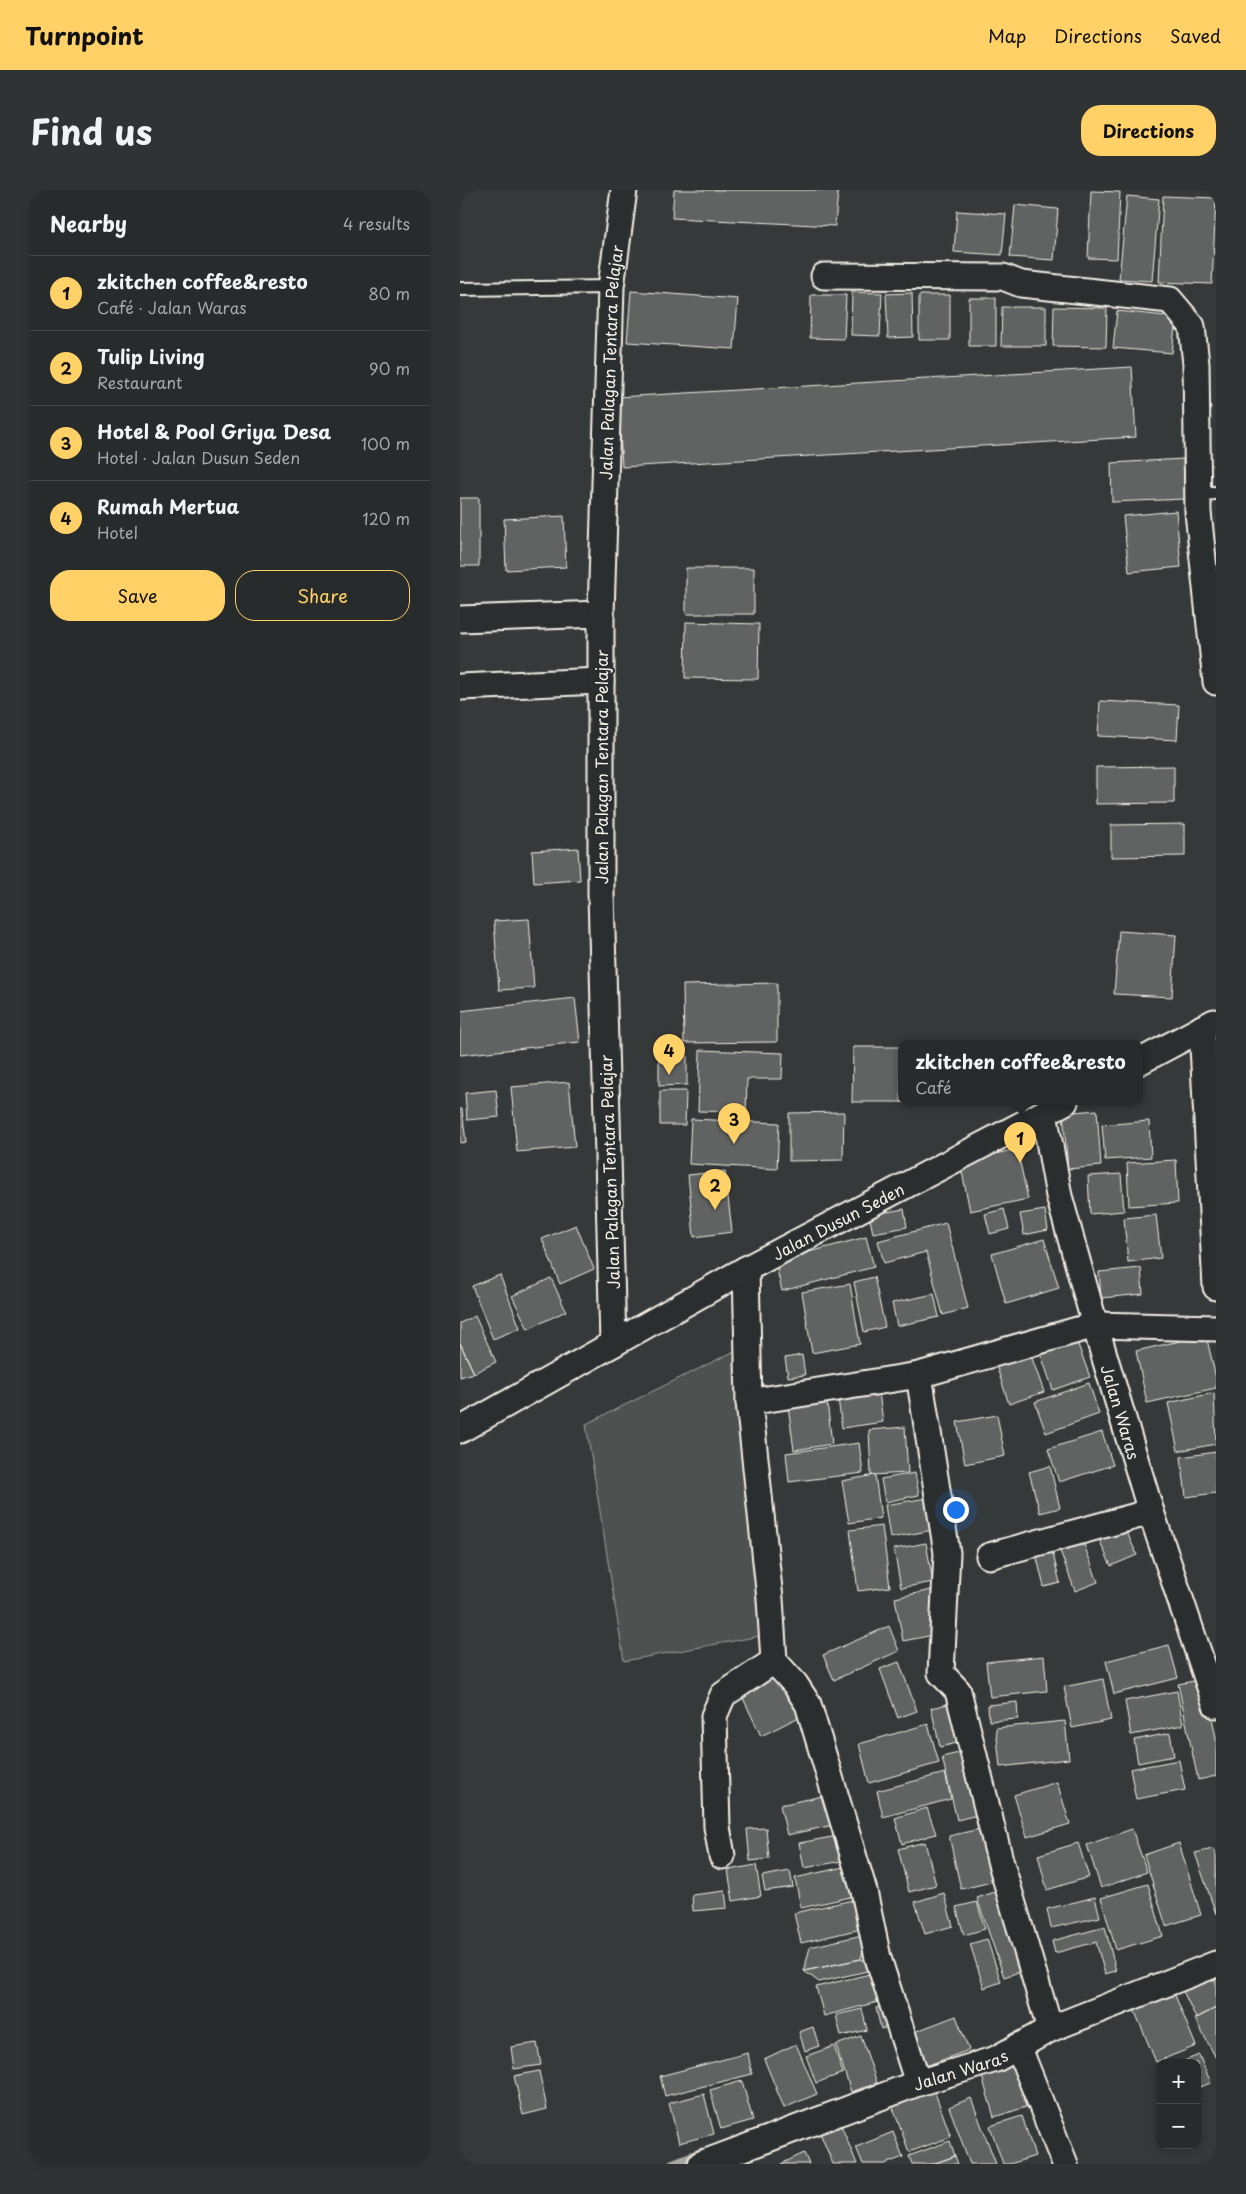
<!DOCTYPE html>
<html lang="en">
<head>
<meta charset="utf-8">
<style>
  :root { --surface:#282b2b; --page:#303333; --text:#f1f3f6; --muted:#a5a7a9; --line:#444747; --accent:#ffd166 }
  body { margin:0; font-family:"Playpen Sans",sans-serif; background:var(--page); color:var(--text) }
  .controls { position:absolute; right:15px; bottom:15px; display:grid; overflow:hidden; border-radius:10px; box-shadow:0 2px 8px #0003 }
  .controls button { width:45px; height:45px; display:grid; place-items:center; padding:0; border:0; border-bottom:1px solid var(--line); background:var(--surface); color:var(--text); font:25px sans-serif }
  .you { position:absolute; left:495px; top:1319px; width:18px; height:18px; margin:-12px; border:4px solid #fff; border-radius:50%; background:#1a73e8; box-shadow:0 0 0 8px #1a73e833 }
  .badge { display:grid; place-items:center; width:32px; height:32px; border-radius:50%; background:var(--accent); color:#111; font-size:16px; font-weight:700 }
  .pin { position:absolute; translate:-50% -41px; filter:drop-shadow(0 1px 2px #0008) }
  .pin::after { content:''; position:absolute; top:26px; width:18px; height:15px; background:inherit; clip-path:polygon(0 0,100% 0,50% 100%) }
  .popup { position:absolute; left:438px; top:850px; width:245px; height:65px; box-sizing:border-box; display:grid; place-content:center; border-radius:10px; background:var(--surface); filter:drop-shadow(0 1px 4px #0005); font-size:16px; white-space:nowrap; color:var(--muted) }
  .popup b { font-size:19px; color:var(--text) }
  .popup::after { content:''; position:absolute; left:50%; top:100%; margin-left:-10px; border:10px solid transparent; border-top-color:var(--surface) }
  .list { margin:0; padding:0; list-style:none }
  h2 { display:flex; justify-content:space-between; align-items:center; height:65px; margin:0; padding:0 20px; font-size:21px }
  h2 small { font-size:16px; font-weight:400; color:var(--muted) }
  .list li { display:grid; grid-template-columns:32px 1fr auto; gap:15px; align-items:center; box-sizing:border-box; height:75px; padding:0 20px; border-top:1px solid var(--line) }
  .list b { display:block; font-size:19px; white-space:nowrap }
  .list p { margin:0; font-size:16px; white-space:nowrap; color:var(--muted) }
  .list em { font-size:16px; font-style:normal; color:var(--muted) }
  .actions { display:flex; gap:10px; padding:15px 20px }
  .actions a { flex:1; padding:11px 0; border:1px solid var(--accent); border-radius:20px; text-align:center; font-size:18px; color:var(--accent) }
  .actions .main { background:var(--accent); color:#111 }
  .map { position:relative; flex:none; width:756px; height:1974px; overflow:hidden; border-radius:20px }
  header { display:flex; align-items:center; gap:30px; box-sizing:border-box; height:70px; padding:0 25px; background:var(--accent); color:#111 }
  header strong { font-size:24px }
  nav { display:flex; gap:28px; margin-inline-start:auto; font-size:18px }
  .intro { display:flex; align-items:center; justify-content:space-between; box-sizing:border-box; height:120px; padding:0 30px }
  h1 { margin:0; font-size:35px }
  .button { padding:12px 22px; border-radius:20px; background:var(--accent); color:#111; font-size:18px; font-weight:700 }
  main { display:flex; gap:30px; padding:0 30px }
  aside { flex:1; background:var(--surface); border-radius:20px; box-shadow:0 2px 8px #0003 }
  .map>svg:first-child { display:block }
  .green { fill:#4e514f; stroke:#a1a19c }
  .lines { fill:none; stroke-linecap:round; stroke-linejoin:round }
  .stream { stroke:#a8a7a1; stroke-width:9 }
  .building { fill:#616362; stroke:#f4f1e8 }
  .lane-casing { stroke:#f4f1e8; stroke-width:16 }
  .street-casing { stroke:#f4f1e8; stroke-width:29 }
  .lane { stroke:#2a2d2e; stroke-width:12 }
  .street { stroke:#2a2d2e; stroke-width:25 }
  .labels { text-anchor:middle; dominant-baseline:central; stroke-width:4; stroke-linejoin:round; paint-order:stroke }
  .street-label { font-size:16px; fill:#f4f1e8; stroke:#2a2d2e }
</style>
</head>
<body>
<header>
<strong>Turnpoint</strong>
<nav><a>Map</a><a>Directions</a><a>Saved</a></nav>
</header>
<div class="intro"><h1>Find us</h1><a class="button">Directions</a></div>
<main>
<aside>
<h2>Nearby<small>4 results</small></h2>
<ul class="list">
<li><span class="badge">1</span><div><b>zkitchen coffee&amp;resto</b><p>Café · Jalan Waras</p></div><em>80 m</em></li>
<li><span class="badge">2</span><div><b>Tulip Living</b><p>Restaurant</p></div><em>90 m</em></li>
<li><span class="badge">3</span><div><b>Hotel &amp; Pool Griya Desa</b><p>Hotel · Jalan Dusun Seden</p></div><em>100 m</em></li>
<li><span class="badge">4</span><div><b>Rumah Mertua</b><p>Hotel</p></div><em>120 m</em></li>
</ul>
<div class="actions"><a class="main">Save</a><a>Share</a></div>
</aside>
<div class="map">
<svg width="756" height="1974" viewBox="0 0 756 1974">
  <rect width="100%" height="100%" fill="#363939"/>
  <filter id="ink" filterUnits="userSpaceOnUse"><feTurbulence type="fractalNoise" baseFrequency=".02" numOctaves="2"/><feDisplacementMap in="SourceGraphic" scale="10" xChannelSelector="R" yChannelSelector="G"/><feConvolveMatrix kernelMatrix="1 2 1 2 8 2 1 2 1" color-interpolation-filters="sRGB"/></filter>
  <g filter="url(#ink)">
    <path class="green" d="M 283,1157 L 306,1445 L 164,1471 L 126,1234 Z"/>
    <g class="lines">
      <path class="stream" d="M 212,1974 L 242,1962"/>
    </g>
    <path class="building" d="M 214,0 L 378,0 L 375,36 L 212,28 Z
      M 631,1 L 660,2 L 657,69 L 628,68 Z
      M 667,6 L 699,9 L 692,91 L 659,89 Z
      M 703,6 L 756,8 L 752,94 L 699,92 Z
      M 555,15 L 598,19 L 594,70 L 550,67 Z
      M 497,21 L 546,24 L 542,65 L 494,62 Z
      M 171,101 L 278,109 L 274,159 L 167,152 Z
      M 392,102 L 422,103 L 420,146 L 391,145 Z
      M 452,103 L 453,147 L 428,148 L 426,104 Z
      M 351,105 L 386,105 L 384,149 L 350,148 Z
      M 459,105 L 490,105 L 490,150 L 459,150 Z
      M 509,108 L 536,108 L 536,156 L 509,156 Z
      M 542,117 L 586,117 L 586,156 L 541,156 Z
      M 594,117 L 647,118 L 646,157 L 593,156 Z
      M 657,121 L 716,127 L 712,163 L 653,158 Z
      M 672,177 L 676,247 L 162,277 L 158,207 Z
      M 723,269 L 725,309 L 652,312 L 651,273 Z
      M 0,308 L 19,308 L 19,376 L 0,376 Z
      M 716,321 L 721,377 L 669,382 L 663,326 Z
      M 104,326 L 106,377 L 46,380 L 44,329 Z
      M 226,378 L 294,378 L 294,424 L 226,424 Z
      M 226,432 L 299,434 L 298,489 L 225,488 Z
      M 640,511 L 719,515 L 717,550 L 638,546 Z
      M 714,576 L 714,613 L 636,614 L 636,577 Z
      M 725,634 L 725,666 L 651,667 L 651,635 Z
      M 118,658 L 120,690 L 74,693 L 72,661 Z
      M 69,729 L 74,798 L 39,800 L 34,731 Z
      M 659,741 L 716,745 L 712,807 L 654,804 Z
      M 317,793 L 317,852 L 224,853 L 223,795 Z
      M 115,808 L 120,852 L 0,865 L 0,821 Z
      M 393,857 L 441,857 L 441,912 L 447,912 L 392,912 Z
      M 240,860 L 323,863 L 322,889 L 287,889 L 286,922 L 238,921 Z
      M 199,865 L 227,865 L 227,895 L 199,896 Z
      M 109,892 L 115,957 L 57,962 L 51,897 Z
      M 36,900 L 39,927 L 7,930 L 5,903 Z
      M 200,901 L 226,901 L 225,935 L 200,935 Z
      M 0,919 L 2,919 L 6,952 L 0,953 Z
      M 637,920 L 641,976 L 608,979 L 603,923 Z
      M 384,922 L 383,970 L 329,971 L 329,923 Z
      M 231,929 L 319,933 L 317,979 L 229,974 Z
      M 689,931 L 691,967 L 645,970 L 642,935 Z
      M 557,959 L 568,1009 L 510,1021 L 500,972 Z
      M 716,970 L 718,1013 L 669,1016 L 667,973 Z
      M 265,981 L 272,1042 L 234,1047 L 228,985 Z
      M 661,984 L 664,1021 L 630,1024 L 628,986 Z
      M 444,1019 L 447,1037 L 413,1043 L 409,1025 Z
      M 544,1019 L 549,1039 L 530,1044 L 525,1024 Z
      M 585,1020 L 588,1040 L 564,1045 L 560,1024 Z
      M 696,1025 L 701,1068 L 668,1072 L 664,1028 Z
      M 486,1033 L 508,1118 L 483,1125 L 466,1062 L 424,1073 L 418,1051 Z
      M 116,1035 L 134,1079 L 100,1094 L 82,1049 Z
      M 406,1047 L 414,1077 L 322,1101 L 315,1071 Z
      M 584,1049 L 599,1098 L 546,1114 L 532,1064 Z
      M 681,1078 L 683,1104 L 641,1108 L 639,1082 Z
      M 40,1085 L 60,1138 L 33,1149 L 12,1096 Z
      M 414,1087 L 425,1137 L 404,1142 L 394,1092 Z
      M 91,1088 L 106,1121 L 68,1139 L 52,1106 Z
      M 390,1094 L 400,1154 L 352,1163 L 342,1102 Z
      M 474,1104 L 479,1127 L 437,1136 L 432,1113 Z
      M 15,1126 L 36,1172 L 14,1183 L 0,1153 L 0,1133 Z
      M 746,1145 L 756,1188 L 756,1198 L 687,1213 L 676,1161 Z
      M 617,1152 L 630,1187 L 593,1200 L 581,1165 Z
      M 0,1153 L 14,1183 L 0,1187 Z
      M 568,1157 L 584,1202 L 549,1214 L 534,1169 Z
      M 342,1165 L 345,1185 L 328,1187 L 325,1168 Z
      M 629,1193 L 639,1224 L 586,1243 L 575,1212 Z
      M 419,1202 L 423,1232 L 382,1238 L 378,1208 Z
      M 754,1203 L 756,1254 L 718,1261 L 708,1213 Z
      M 367,1211 L 372,1254 L 334,1260 L 328,1216 Z
      M 537,1225 L 545,1266 L 505,1274 L 497,1232 Z
      M 445,1237 L 448,1283 L 411,1285 L 409,1240 Z
      M 642,1242 L 653,1275 L 599,1292 L 588,1259 Z
      M 399,1253 L 403,1283 L 329,1292 L 326,1263 Z
      M 756,1262 L 756,1303 L 726,1307 L 721,1267 Z
      M 590,1276 L 600,1318 L 580,1323 L 569,1282 Z
      M 455,1283 L 459,1305 L 425,1312 L 421,1289 Z
      M 415,1285 L 421,1328 L 389,1333 L 382,1291 Z
      M 467,1308 L 473,1340 L 430,1348 L 425,1315 Z
      M 422,1336 L 430,1397 L 398,1401 L 390,1340 Z
      M 664,1336 L 677,1365 L 651,1376 L 638,1347 Z
      M 620,1344 L 638,1392 L 615,1401 L 597,1353 Z
      M 466,1353 L 473,1392 L 441,1398 L 434,1359 Z
      M 592,1360 L 600,1393 L 584,1397 L 576,1364 Z
      M 471,1400 L 479,1444 L 443,1451 L 435,1408 Z
      M 429,1436 L 439,1461 L 374,1490 L 363,1465 Z
      M 709,1455 L 718,1488 L 654,1504 L 646,1471 Z
      M 584,1466 L 587,1501 L 530,1507 L 526,1472 Z
      M 439,1472 L 457,1521 L 438,1528 L 420,1479 Z
      M 319,1485 L 339,1527 L 301,1546 L 281,1504 Z
      M 643,1489 L 651,1530 L 612,1538 L 604,1497 Z
      M 744,1489 L 756,1548 L 756,1586 L 738,1590 L 718,1494 Z
      M 717,1501 L 723,1535 L 671,1545 L 665,1511 Z
      M 500,1511 L 510,1550 L 480,1557 L 471,1518 Z
      M 557,1512 L 558,1529 L 529,1531 L 528,1515 Z
      M 605,1531 L 609,1569 L 540,1577 L 536,1538 Z
      M 468,1534 L 479,1573 L 409,1593 L 399,1554 Z
      M 710,1543 L 714,1566 L 678,1573 L 674,1550 Z
      M 511,1560 L 526,1623 L 497,1630 L 482,1567 Z
      M 719,1570 L 725,1600 L 676,1609 L 670,1579 Z
      M 485,1583 L 491,1609 L 423,1627 L 417,1601 Z
      M 597,1592 L 610,1634 L 567,1647 L 554,1605 Z
      M 372,1604 L 378,1634 L 327,1645 L 320,1615 Z
      M 467,1618 L 476,1644 L 442,1654 L 435,1628 Z
      M 306,1638 L 309,1669 L 290,1671 L 287,1639 Z
      M 520,1639 L 532,1692 L 501,1699 L 489,1646 Z
      M 672,1639 L 687,1682 L 641,1698 L 627,1655 Z
      M 383,1645 L 388,1670 L 344,1678 L 339,1653 Z
      M 465,1652 L 476,1695 L 449,1702 L 438,1659 Z
      M 618,1653 L 629,1687 L 587,1700 L 578,1665 Z
      M 719,1653 L 741,1725 L 706,1736 L 684,1665 Z
      M 753,1659 L 756,1665 L 756,1724 L 735,1663 Z
      M 296,1675 L 301,1706 L 273,1711 L 268,1680 Z
      M 388,1676 L 395,1706 L 341,1718 L 335,1688 Z
      M 330,1681 L 333,1697 L 305,1701 L 302,1686 Z
      M 688,1694 L 703,1746 L 656,1760 L 641,1708 Z
      M 544,1699 L 571,1778 L 544,1787 L 517,1708 Z
      M 265,1701 L 267,1718 L 233,1721 L 232,1705 Z
      M 484,1703 L 493,1736 L 465,1744 L 455,1712 Z
      M 635,1707 L 640,1727 L 591,1738 L 587,1719 Z
      M 402,1708 L 409,1737 L 341,1753 L 334,1723 Z
      M 517,1712 L 525,1739 L 504,1745 L 496,1717 Z
      M 645,1737 L 656,1781 L 645,1784 L 636,1752 L 595,1763 L 592,1751 Z
      M 407,1744 L 401,1769 L 344,1781 L 350,1757 Z
      M 527,1749 L 541,1792 L 524,1798 L 510,1754 Z
      M 401,1769 L 416,1779 L 359,1792 L 344,1781 Z
      M 422,1781 L 429,1809 L 364,1826 L 356,1797 Z
      M 756,1781 L 756,1818 L 736,1828 L 722,1799 Z
      M 710,1793 L 736,1856 L 696,1872 L 670,1810 Z
      M 428,1815 L 434,1835 L 421,1839 L 416,1818 Z
      M 756,1818 L 756,1868 L 735,1829 Z
      M 402,1819 L 407,1840 L 381,1846 L 376,1825 Z
      M 496,1826 L 509,1860 L 466,1876 L 454,1842 Z
      M 353,1837 L 359,1856 L 345,1861 L 339,1842 Z
      M 401,1846 L 417,1893 L 391,1902 L 376,1855 Z
      M 77,1853 L 81,1875 L 54,1879 L 51,1857 Z
      M 336,1854 L 357,1904 L 324,1918 L 304,1869 Z
      M 374,1856 L 383,1883 L 356,1893 L 346,1866 Z
      M 288,1863 L 292,1884 L 205,1906 L 200,1886 Z
      M 739,1865 L 751,1893 L 737,1898 L 737,1873 L 719,1873 Z
      M 552,1870 L 566,1917 L 534,1927 L 520,1880 Z
      M 79,1881 L 87,1919 L 63,1925 L 54,1886 Z
      M 282,1891 L 293,1930 L 261,1939 L 250,1900 Z
      M 474,1900 L 491,1947 L 449,1962 L 432,1915 Z
      M 244,1904 L 254,1944 L 219,1953 L 209,1913 Z
      M 511,1908 L 536,1974 L 510,1974 L 489,1917 Z
      M 562,1926 L 575,1966 L 550,1974 L 543,1974 L 530,1936 Z
      M 381,1935 L 397,1974 L 373,1974 L 360,1943 Z
      M 433,1942 L 443,1967 L 425,1974 L 403,1974 L 396,1957 Z
      M 490,1951 L 495,1966 L 473,1974 L 452,1974 L 449,1966 Z
      M 344,1963 L 349,1974 L 321,1974 Z
      M 495,1966 L 498,1974 L 473,1974 Z"/>
    <g class="lines">
      <g class="lane-casing">
        <path id="lane" d="M 0,99 L 151,97
          M 738,304 L 756,303"/>
      </g>
      <g class="street-casing">
        <g id="street">
          <path d="M 364,86 L 543,87 L 561,94 L 710,110 L 732,136 L 736,174 L 738,322 L 756,492"/>
          <path d="M 0,429 L 141,424"/>
          <path d="M 0,497 L 141,491"/>
          <path d="M 742,838 L 756,1097"/>
          <path d="M 679,872 L 754,832"/>
          <path id="s1" d="M 584,923 L 599,1006 L 635,1135 L 691,1322 L 756,1515"/>
          <path d="M 286,1079 L 289,1212 L 310,1409 L 314,1471 L 335,1494 L 348,1514 L 404,1701 L 418,1768 L 458,1893"/>
          <path id="s2" d="M 153,1154 L 141,703 L 141,424 L 151,97 L 164,0"/>
          <path d="M 289,1212 L 459,1185"/>
          <path id="s3" d="M 0,1240 L 286,1079 L 605,912"/>
          <path d="M 529,1366 L 691,1322"/>
          <path d="M 262,1666 L 257,1637 L 254,1526 L 263,1505 L 314,1471"/>
          <path d="M 590,1839 L 540,1670 L 498,1501 L 481,1483 L 487,1363 L 459,1185 L 635,1135 L 756,1138"/>
          <path d="M 558,1856 L 605,1974"/>
          <path id="s4" d="M 241,1974 L 458,1893 L 536,1869 L 590,1839 L 756,1774"/>
        </g>
      </g>
      <use href="#lane" class="lane"/>
      <use href="#street" class="street"/>
    </g>
  </g>
  <g class="labels">
    <g class="street-label">
      <text stroke="none"><textPath href="#s2" startOffset="982">Jalan Palagan Tentara Pelajar</textPath></text>
      <text transform="translate(141 577) rotate(-90)">Jalan Palagan Tentara Pelajar</text>
      <text transform="translate(149 982) rotate(-92)">Jalan Palagan Tentara Pelajar</text>
      <text stroke="none"><textPath href="#s3" startOffset="432">Jalan Dusun Seden</textPath></text>
      <text stroke="none"><textPath href="#s1" startOffset="309">Jalan Waras</textPath></text>
      <text stroke="none"><textPath href="#s4" startOffset="276">Jalan Waras</textPath></text>
    </g>
  </g>
</svg>
<div class="controls">
<button>+</button>
<button>−</button>
</div>
<div class="you"></div>
<div class="pin badge" style="left:560px;top:973px">1</div>
<div class="popup"><b>zkitchen coffee&amp;resto</b>Café</div>
<div class="pin badge" style="left:255px;top:1020px">2</div>
<div class="pin badge" style="left:274px;top:954px">3</div>
<div class="pin badge" style="left:209px;top:885px">4</div>
</div>
</main>
</body>
</html>
